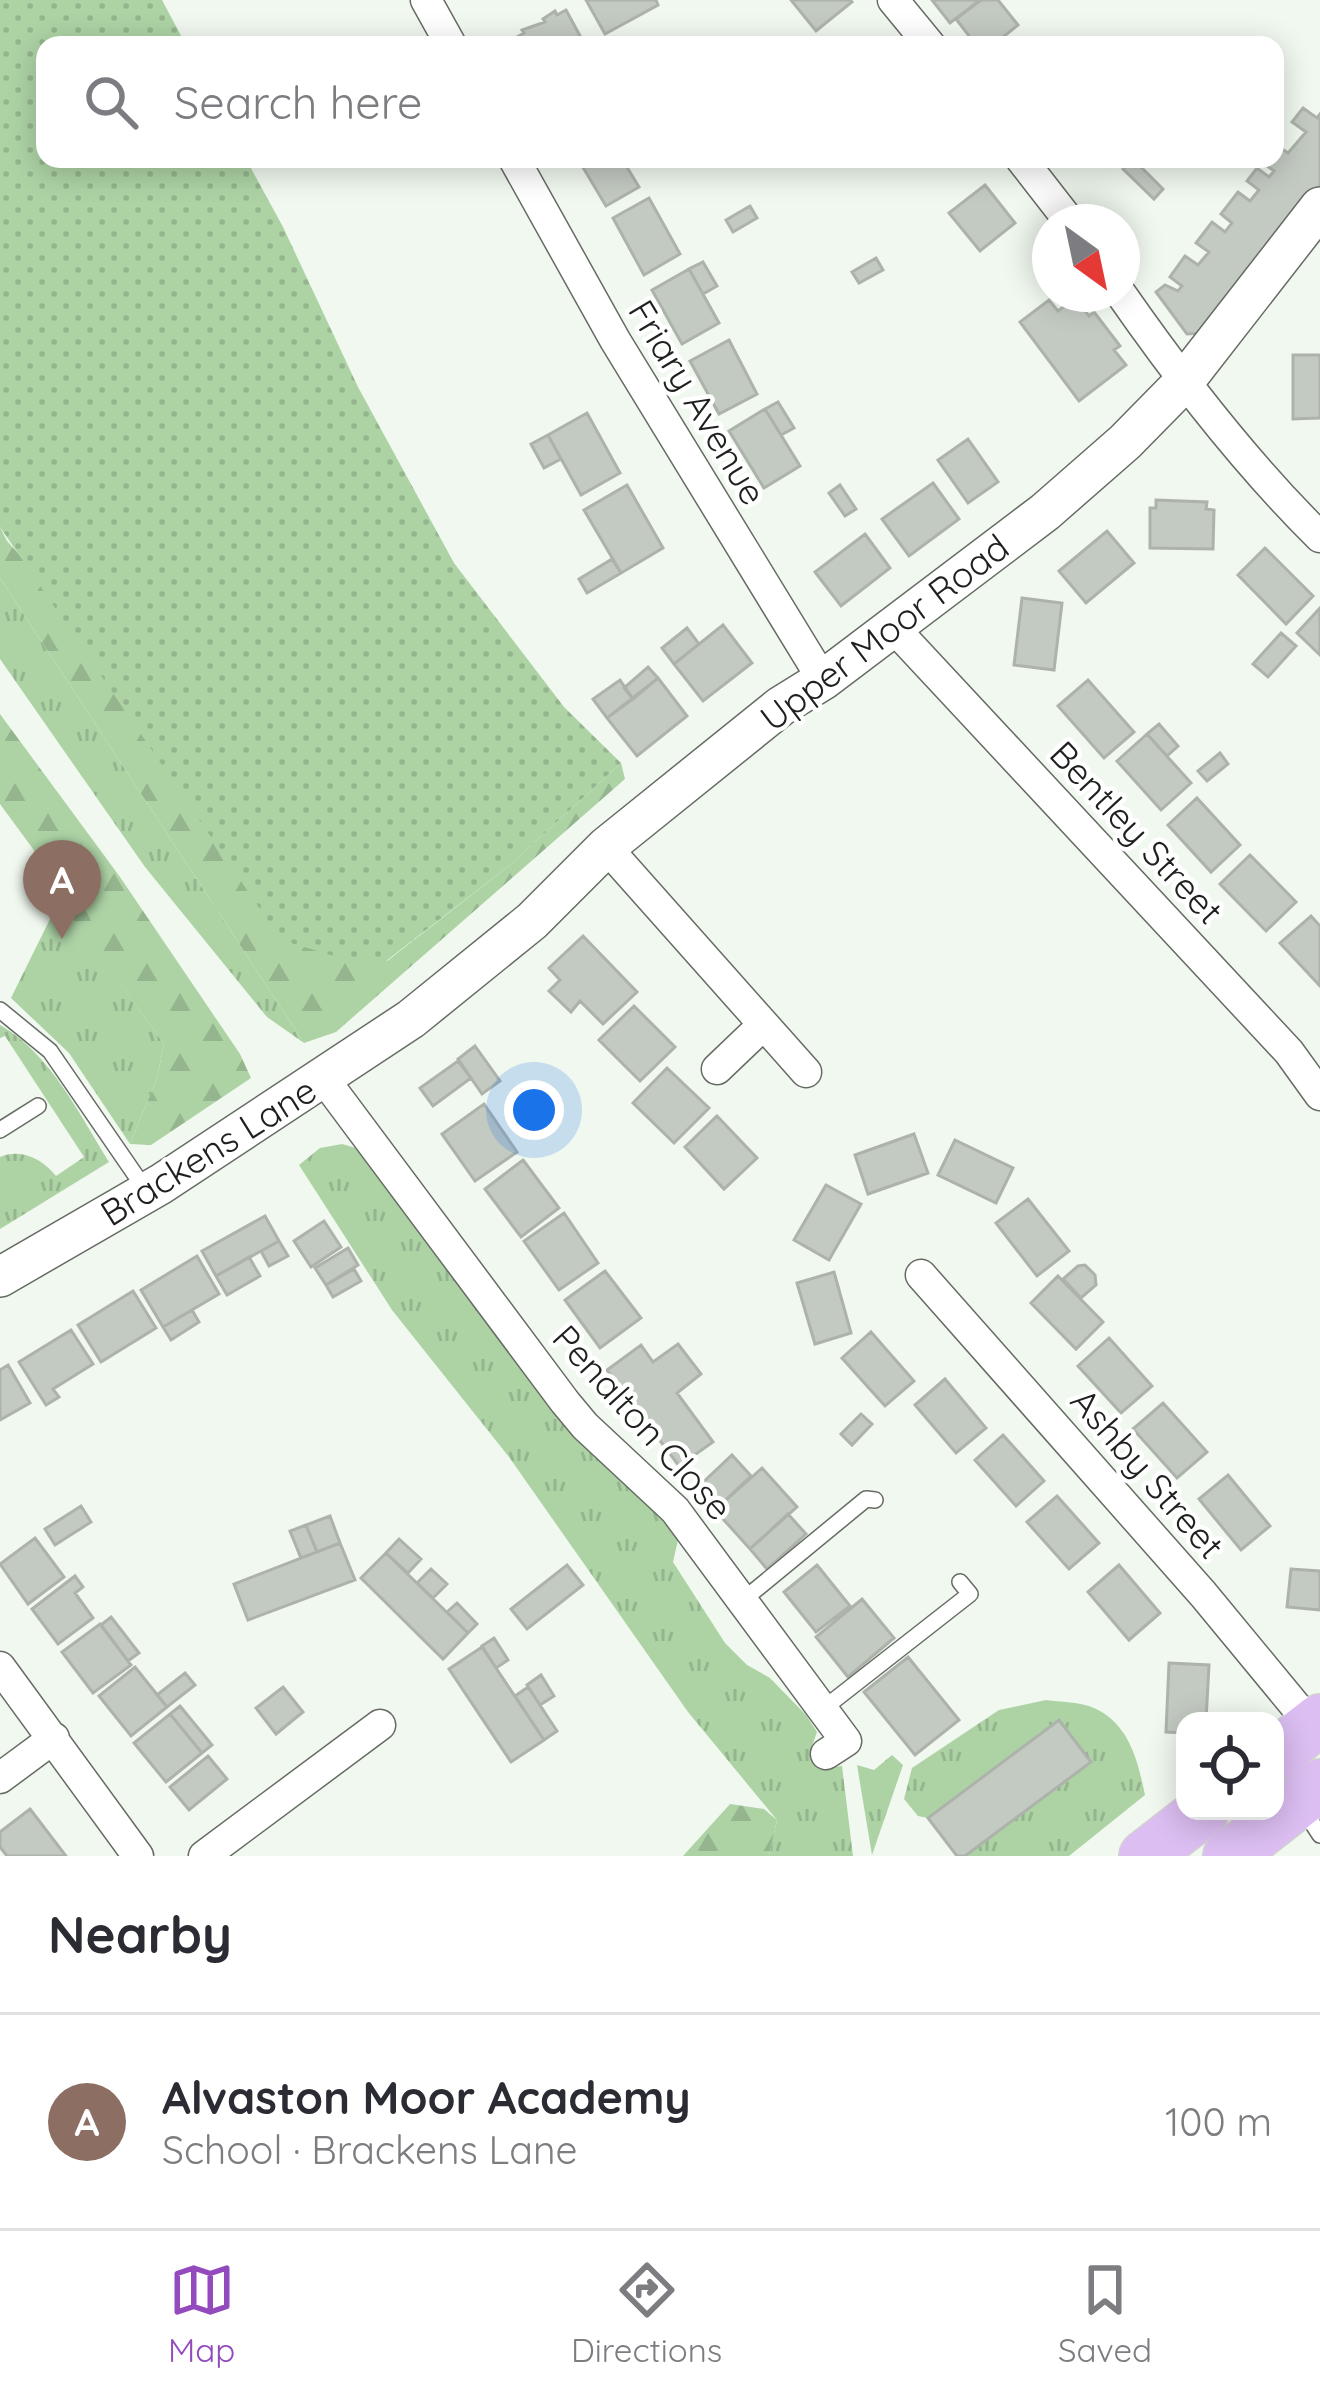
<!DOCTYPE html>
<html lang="en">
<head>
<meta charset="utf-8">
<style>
  :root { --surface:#fff; --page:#f2f2f3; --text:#2b2b33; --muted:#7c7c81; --line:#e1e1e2; --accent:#934abd }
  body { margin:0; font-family:Quicksand,sans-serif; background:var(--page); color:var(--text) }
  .controls { position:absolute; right:36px; bottom:36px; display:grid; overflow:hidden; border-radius:24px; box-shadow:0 6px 30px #0003 }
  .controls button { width:108px; height:108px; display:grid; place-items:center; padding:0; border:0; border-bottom:3px solid var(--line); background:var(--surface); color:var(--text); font:60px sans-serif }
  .compass { position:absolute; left:1032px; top:204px; width:108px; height:108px; border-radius:50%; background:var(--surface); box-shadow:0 6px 30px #0003; rotate:147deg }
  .you { position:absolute; left:534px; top:1110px; width:42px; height:42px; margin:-30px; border:9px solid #fff; border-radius:50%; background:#1a73e8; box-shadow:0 0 0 18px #1a73e833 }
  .badge { display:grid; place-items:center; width:78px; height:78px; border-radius:50%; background:var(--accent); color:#fff; font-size:39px; font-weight:700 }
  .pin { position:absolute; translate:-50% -99px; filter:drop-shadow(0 3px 6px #0008) }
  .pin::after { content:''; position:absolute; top:63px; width:42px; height:36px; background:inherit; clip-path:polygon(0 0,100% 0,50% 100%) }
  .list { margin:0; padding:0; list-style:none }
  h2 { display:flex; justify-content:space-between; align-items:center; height:156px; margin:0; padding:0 48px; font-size:51px }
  h2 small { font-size:39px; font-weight:400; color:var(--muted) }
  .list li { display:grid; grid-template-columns:78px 1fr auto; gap:36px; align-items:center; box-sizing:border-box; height:216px; padding:0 48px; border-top:3px solid var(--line) }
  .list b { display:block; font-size:45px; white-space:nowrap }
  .list p { margin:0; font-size:39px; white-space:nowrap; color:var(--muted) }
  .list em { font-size:39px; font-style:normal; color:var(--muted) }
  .icon { flex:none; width:66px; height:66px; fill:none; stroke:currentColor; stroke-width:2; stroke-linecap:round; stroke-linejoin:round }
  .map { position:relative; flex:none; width:1320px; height:1856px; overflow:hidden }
  .search { position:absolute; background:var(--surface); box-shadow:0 6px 30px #0003; left:36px; right:36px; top:36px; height:132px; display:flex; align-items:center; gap:30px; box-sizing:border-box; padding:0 42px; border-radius:24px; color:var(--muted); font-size:45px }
  .sheet { height:372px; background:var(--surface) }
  nav { display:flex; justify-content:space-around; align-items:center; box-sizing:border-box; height:168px; border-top:3px solid var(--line); background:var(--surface); font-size:33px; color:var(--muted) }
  nav a { display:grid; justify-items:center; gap:6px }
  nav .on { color:var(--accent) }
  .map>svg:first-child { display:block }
  .grass { fill:url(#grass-tufts) }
  .forest { fill:url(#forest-firs) }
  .park { fill:url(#park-dots) }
  .building { fill:#c3cac2; stroke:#adb3ab; stroke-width:3 }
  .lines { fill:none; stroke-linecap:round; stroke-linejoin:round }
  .service-casing { stroke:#666c64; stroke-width:18 }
  .minor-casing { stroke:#666c64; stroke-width:33 }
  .tertiary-casing { stroke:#666c64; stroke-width:42 }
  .trunk-casing { stroke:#d2d2d2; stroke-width:54 }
  .service { stroke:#fff; stroke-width:15 }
  .minor { stroke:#fff; stroke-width:30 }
  .tertiary { stroke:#fff; stroke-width:39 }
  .trunk { stroke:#dcbef2; stroke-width:51 }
  .labels { text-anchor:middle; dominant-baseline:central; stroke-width:9; stroke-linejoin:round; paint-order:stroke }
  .street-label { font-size:36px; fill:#1d201c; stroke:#fff }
</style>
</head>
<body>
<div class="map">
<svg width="1320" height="1856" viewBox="0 0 1320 1856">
  <defs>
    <pattern id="grass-tufts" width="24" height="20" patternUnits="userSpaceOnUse" patternTransform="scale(3)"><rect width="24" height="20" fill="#add3a5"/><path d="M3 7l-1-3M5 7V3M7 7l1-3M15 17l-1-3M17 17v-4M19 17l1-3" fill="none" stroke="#94b58d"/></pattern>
    <pattern id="forest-firs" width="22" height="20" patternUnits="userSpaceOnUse" patternTransform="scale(3)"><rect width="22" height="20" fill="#add3a5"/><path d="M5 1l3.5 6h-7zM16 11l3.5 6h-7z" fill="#94b58d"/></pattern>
    <pattern id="park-dots" width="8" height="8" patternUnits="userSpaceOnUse" patternTransform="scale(3)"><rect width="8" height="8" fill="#add3a5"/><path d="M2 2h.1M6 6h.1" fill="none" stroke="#94b58d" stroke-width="1.8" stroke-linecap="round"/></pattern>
  </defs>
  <rect width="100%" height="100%" fill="#f0f8ef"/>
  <path class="grass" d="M 0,578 L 304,1043 L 267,1017 L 145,867 L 0,659 Z
    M 65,907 L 164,1044 L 157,1078 L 130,1144 L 69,1053 L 11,998 L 53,913 Z
    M 0,1025 C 51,1054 79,1114 109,1162 L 0,1229 L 0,1157 C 22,1148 42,1159 56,1176 L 84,1157 L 5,1036 L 0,1038 Z
    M 342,1144 L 356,1148 L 570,1432 L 649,1504 L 678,1540 L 673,1562 L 725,1643 L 747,1665 L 770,1678 L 806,1715 L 817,1732 L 812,1746 L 826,1768 L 842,1766 L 853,1856 L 769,1856 L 777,1820 L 688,1712 L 509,1457 L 392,1310 L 299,1165 L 320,1148 Z
    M 1046,1700 C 1060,1702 1081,1702 1094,1708 C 1130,1724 1138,1762 1145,1795 L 1069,1856 L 965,1856 L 1090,1762 L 928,1818 L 918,1816 L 904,1799 L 912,1768 L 999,1710 Z
    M 892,1755 L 903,1765 L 872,1855 L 857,1765 L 874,1770 Z"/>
  <path class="forest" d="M 0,527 L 7,541 L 387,961 L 510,865 L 621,763 L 625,779 L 336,1032 L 304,1043 L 0,578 Z
    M 0,714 L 120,877 L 240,1054 L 251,1078 L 151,1145 L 130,1144 L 157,1078 L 164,1044 L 65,908 L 55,879 L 0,804 Z
    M 730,1804 L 764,1809 L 777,1820 L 769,1856 L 683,1856 Z"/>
  <path class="park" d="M 0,0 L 162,0 L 186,45 L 45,45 L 45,159 L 246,159 L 283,227 L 358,387 L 454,563 L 564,707 L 621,763 L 510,865 L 386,961 L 357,963 L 281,940 L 0,527 Z"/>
  <path class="building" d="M 586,0 L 656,0 L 658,5 L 605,34 Z
    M 791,0 L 850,0 L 852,2 L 816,31 Z
    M 932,0 L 980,0 L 950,23 Z
    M 981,0 L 998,0 L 1018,25 L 993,45 L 976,45 L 956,19 Z
    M 566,10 L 585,45 L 519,45 L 515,38 L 524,33 L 522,30 L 545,22 L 543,19 L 555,11 L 557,15 Z
    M 1303,108 L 1317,118 L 1320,114 L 1320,190 L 1203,333 L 1187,334 L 1156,292 L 1165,285 L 1178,291 L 1182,286 L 1170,277 L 1185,256 L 1198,265 L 1209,252 L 1196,243 L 1212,222 L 1225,232 L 1232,223 L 1221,214 L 1238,192 L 1250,201 L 1259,190 L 1247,181 L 1257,168 L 1269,177 L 1274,171 L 1262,162 L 1275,159 L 1275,144 L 1288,153 L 1306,132 L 1292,122 Z
    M 578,159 L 622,159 L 639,187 L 606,206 Z
    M 1133,159 L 1163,189 L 1154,199 L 1123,169 Z
    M 985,185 L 1015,223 L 980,251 L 949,213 Z
    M 649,198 L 680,254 L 644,275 L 613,218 Z
    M 750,206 L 757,218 L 733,232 L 726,220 Z
    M 876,258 L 883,270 L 859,283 L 852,272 Z
    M 703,262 L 717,286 L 703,294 L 689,269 Z
    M 689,269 L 719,323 L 682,344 L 652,290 Z
    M 1075,298 L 1089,316 L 1094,312 L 1120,346 L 1114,350 L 1126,365 L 1079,401 L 1020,322 L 1049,300 L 1058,311 Z
    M 729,340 L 757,394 L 719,414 L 690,361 Z
    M 1293,355 L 1320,355 L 1320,418 L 1293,419 Z
    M 778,402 L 794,428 L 781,435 L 765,409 Z
    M 765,409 L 800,466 L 764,488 L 729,431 Z
    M 587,413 L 620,473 L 581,495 L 548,435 Z
    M 548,435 L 561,459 L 544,468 L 531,444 Z
    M 968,439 L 998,482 L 968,503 L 938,460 Z
    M 933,483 L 959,519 L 909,556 L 882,519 Z
    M 627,485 L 663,548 L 621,573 L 584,510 Z
    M 840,485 L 856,509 L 845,516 L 829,493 Z
    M 1156,500 L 1207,502 L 1206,509 L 1214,510 L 1213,549 L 1150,548 L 1150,508 L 1156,508 Z
    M 1107,531 L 1134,563 L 1086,603 L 1059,571 Z
    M 865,534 L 890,568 L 841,606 L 815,572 Z
    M 1265,548 L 1313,596 L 1286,624 L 1238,575 Z
    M 612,559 L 621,573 L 587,593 L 579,579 Z
    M 1022,598 L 1062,603 L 1054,670 L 1014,665 Z
    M 1320,608 L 1320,655 L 1297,633 Z
    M 723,625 L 752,663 L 703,701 L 674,664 Z
    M 687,628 L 699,644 L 674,664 L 662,648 Z
    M 1281,633 L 1296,646 L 1268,677 L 1253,664 Z
    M 648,667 L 658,678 L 633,699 L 624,688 Z
    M 658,678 L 687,716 L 637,756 L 607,718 Z
    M 620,680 L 633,699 L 607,718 L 593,699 Z
    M 1088,680 L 1134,732 L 1104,758 L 1058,706 Z
    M 1159,724 L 1178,746 L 1167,756 L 1147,734 Z
    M 1147,734 L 1191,783 L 1161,810 L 1117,761 Z
    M 1220,753 L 1228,764 L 1207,781 L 1198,771 Z
    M 1197,798 L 1240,845 L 1211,872 L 1168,825 Z
    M 1250,855 L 1296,902 L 1266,931 L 1220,884 Z
    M 1311,916 L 1320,926 L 1320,986 L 1280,943 Z
    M 583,936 L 637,992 L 603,1024 L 580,1001 L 571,1012 L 549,991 L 560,980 L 549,968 Z
    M 634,1006 L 675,1047 L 640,1081 L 599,1040 Z
    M 475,1046 L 500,1081 L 482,1094 L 458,1059 Z
    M 458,1061 L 471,1078 L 433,1106 L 420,1088 Z
    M 667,1068 L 709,1108 L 674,1143 L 633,1103 Z
    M 484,1104 L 517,1152 L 475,1181 L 442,1134 Z
    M 717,1116 L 757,1158 L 724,1189 L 685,1147 Z
    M 914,1134 L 928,1173 L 868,1194 L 855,1155 Z
    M 955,1140 L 1013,1168 L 996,1203 L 938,1175 Z
    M 523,1160 L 559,1208 L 521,1237 L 485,1189 Z
    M 826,1185 L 861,1204 L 829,1260 L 794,1240 Z
    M 1028,1199 L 1069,1251 L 1037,1276 L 996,1223 Z
    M 564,1213 L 598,1263 L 559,1290 L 524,1241 Z
    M 265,1216 L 279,1241 L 216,1276 L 202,1251 Z
    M 324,1221 L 341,1247 L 311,1267 L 294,1241 Z
    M 279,1241 L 288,1256 L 269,1266 L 261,1251 Z
    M 348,1248 L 358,1265 L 326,1285 L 315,1268 Z
    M 197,1256 L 219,1294 L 163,1327 L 141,1290 Z
    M 249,1257 L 260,1276 L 227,1295 L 216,1276 Z
    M 1085,1265 L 1095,1275 L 1096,1285 L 1081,1298 L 1063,1279 L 1078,1266 Z
    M 354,1269 L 361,1281 L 333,1297 L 326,1285 Z
    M 605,1271 L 641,1318 L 600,1348 L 565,1300 Z
    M 834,1272 L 851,1333 L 815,1344 L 797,1283 Z
    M 1058,1276 L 1103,1322 L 1076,1349 L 1031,1303 Z
    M 133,1291 L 156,1328 L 101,1362 L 78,1325 Z
    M 192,1310 L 199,1322 L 171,1340 L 163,1327 Z
    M 71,1330 L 93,1364 L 53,1389 L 59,1397 L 46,1405 L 19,1362 Z
    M 871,1332 L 914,1381 L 885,1406 L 842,1358 Z
    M 1109,1338 L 1152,1386 L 1121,1413 L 1078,1366 Z
    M 678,1344 L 701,1374 L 677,1393 L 713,1442 L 679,1466 L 607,1370 L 641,1345 L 653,1362 Z
    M 8,1365 L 30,1403 L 0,1420 L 0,1370 Z
    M 945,1379 L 986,1428 L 956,1453 L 915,1405 Z
    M 1163,1403 L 1207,1452 L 1177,1478 L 1133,1429 Z
    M 861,1414 L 872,1424 L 852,1445 L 841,1434 Z
    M 1003,1435 L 1044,1481 L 1016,1506 L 975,1460 Z
    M 732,1455 L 751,1476 L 715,1510 L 696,1489 Z
    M 762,1468 L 797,1507 L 750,1549 L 715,1510 Z
    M 1228,1475 L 1270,1526 L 1241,1550 L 1199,1499 Z
    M 1057,1496 L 1099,1543 L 1069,1569 L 1027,1522 Z
    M 81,1506 L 91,1522 L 55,1545 L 45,1529 Z
    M 788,1514 L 806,1534 L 767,1569 L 750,1549 Z
    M 330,1516 L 340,1543 L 317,1552 L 306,1525 Z
    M 306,1525 L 317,1552 L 301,1558 L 290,1531 Z
    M 35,1538 L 64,1577 L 28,1604 L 0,1564 Z
    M 399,1539 L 421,1559 L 408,1573 L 386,1553 Z
    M 340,1543 L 355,1580 L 248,1620 L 234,1584 Z
    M 386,1553 L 468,1633 L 443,1659 L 361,1578 Z
    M 567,1565 L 583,1585 L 527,1629 L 511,1609 Z
    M 817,1565 L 850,1606 L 816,1632 L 784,1592 Z
    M 1119,1565 L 1160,1613 L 1129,1640 L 1088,1592 Z
    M 431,1569 L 447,1584 L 433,1598 L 417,1583 Z
    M 1291,1569 L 1320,1571 L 1320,1610 L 1287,1607 Z
    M 75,1576 L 83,1587 L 75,1593 L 93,1618 L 58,1644 L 32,1609 Z
    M 862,1599 L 894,1638 L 848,1677 L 816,1637 Z
    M 457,1603 L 477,1624 L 468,1633 L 447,1612 Z
    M 111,1617 L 139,1653 L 128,1661 L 101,1625 Z
    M 100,1624 L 131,1665 L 93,1693 L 62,1652 Z
    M 494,1638 L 508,1660 L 496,1668 L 482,1646 Z
    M 482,1647 L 544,1740 L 511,1762 L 449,1669 Z
    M 908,1657 L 959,1720 L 915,1755 L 864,1692 Z
    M 1169,1663 L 1209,1665 L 1206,1721 L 1185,1721 L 1185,1733 L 1166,1732 Z
    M 135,1667 L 167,1707 L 131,1736 L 99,1696 Z
    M 185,1673 L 195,1685 L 167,1707 L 157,1695 Z
    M 541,1675 L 554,1696 L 540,1705 L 527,1685 Z
    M 283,1687 L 303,1712 L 276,1734 L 256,1708 Z
    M 528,1687 L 557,1731 L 544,1740 L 515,1696 Z
    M 180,1706 L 212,1745 L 202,1753 L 170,1714 Z
    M 170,1714 L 202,1753 L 166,1782 L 134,1743 Z
    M 1059,1720 L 1091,1762 L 965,1856 L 957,1856 L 928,1818 Z
    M 208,1756 L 227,1779 L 189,1810 L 170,1787 Z
    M 30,1809 L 66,1856 L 7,1856 L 0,1847 L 0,1832 Z"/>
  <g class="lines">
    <g class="service-casing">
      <path id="service" d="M 0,1010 L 50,1051 L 145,1189
        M 0,1130 L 38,1106
        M 742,1601 L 866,1499 L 875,1500
        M 823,1709 L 970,1594 L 960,1582
        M 1303,1809 L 1320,1835"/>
    </g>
    <g class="minor-casing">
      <path id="minor" d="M 426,0 L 451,45
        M 893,0 L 930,45
        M 514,159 L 615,340 L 823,680
        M 1021,159 L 1070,222
        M 1121,294 C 1181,380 1245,463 1320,537
        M 892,626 L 1289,1052 L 1320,1095
        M 606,847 L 806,1072
        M 717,1069 L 763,1025
        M 324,1079 L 565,1402 L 585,1426 L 675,1510 L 846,1741 L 826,1754
        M 921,1275 L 1203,1594 L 1312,1726
        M 0,1667 L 138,1856
        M 0,1778 L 54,1738
        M 204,1856 L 380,1725"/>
    </g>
    <g class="tertiary-casing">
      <path id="tertiary" d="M 0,1277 L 161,1184 L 411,1019 L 532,921 L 606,847 L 781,706 L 823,680 L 1045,512 L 1125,442 L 1183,383 L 1320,207"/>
    </g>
    <g class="trunk-casing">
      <path id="trunk" d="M 1275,1755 L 1320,1720
        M 1145,1856 L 1203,1811
        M 1229,1856 L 1320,1785"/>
    </g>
    <use href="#service" class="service"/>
    <use href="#minor" class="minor"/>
    <use href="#tertiary" class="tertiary"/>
    <use href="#trunk" class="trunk"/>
  </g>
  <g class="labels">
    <g class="street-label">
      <text transform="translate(698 402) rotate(59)">Friary Avenue</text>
      <text transform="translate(884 632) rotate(-37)">Upper Moor Road</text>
      <text transform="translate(1137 832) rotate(47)">Bentley Street</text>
      <text transform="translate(208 1151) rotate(-32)">Brackens Lane</text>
      <text transform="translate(643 1422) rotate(48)">Penalton Close</text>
      <text transform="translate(1148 1473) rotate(49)">Ashby Street</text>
    </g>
  </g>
</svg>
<div class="controls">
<button><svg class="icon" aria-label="locate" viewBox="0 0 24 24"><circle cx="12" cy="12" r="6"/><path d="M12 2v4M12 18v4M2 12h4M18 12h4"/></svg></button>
</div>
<svg class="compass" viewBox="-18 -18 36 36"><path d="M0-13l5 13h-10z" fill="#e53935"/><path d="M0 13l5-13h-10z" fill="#7c7c81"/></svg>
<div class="you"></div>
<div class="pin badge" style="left:62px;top:939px;background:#8d6e63">A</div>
<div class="search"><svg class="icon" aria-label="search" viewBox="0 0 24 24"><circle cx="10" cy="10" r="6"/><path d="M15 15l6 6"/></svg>Search here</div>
</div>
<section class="sheet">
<h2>Nearby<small></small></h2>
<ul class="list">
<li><span class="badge" style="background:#8d6e63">A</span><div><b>Alvaston Moor Academy</b><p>School · Brackens Lane</p></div><em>100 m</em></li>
</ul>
</section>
<nav>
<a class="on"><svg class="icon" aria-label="map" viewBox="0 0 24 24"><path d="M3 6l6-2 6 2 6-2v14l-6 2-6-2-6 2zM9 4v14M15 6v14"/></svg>Map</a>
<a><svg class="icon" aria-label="directions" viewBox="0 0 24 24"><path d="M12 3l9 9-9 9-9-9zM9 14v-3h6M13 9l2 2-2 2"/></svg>Directions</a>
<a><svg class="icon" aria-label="saved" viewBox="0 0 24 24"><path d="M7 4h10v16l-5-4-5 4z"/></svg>Saved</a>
</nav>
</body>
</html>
